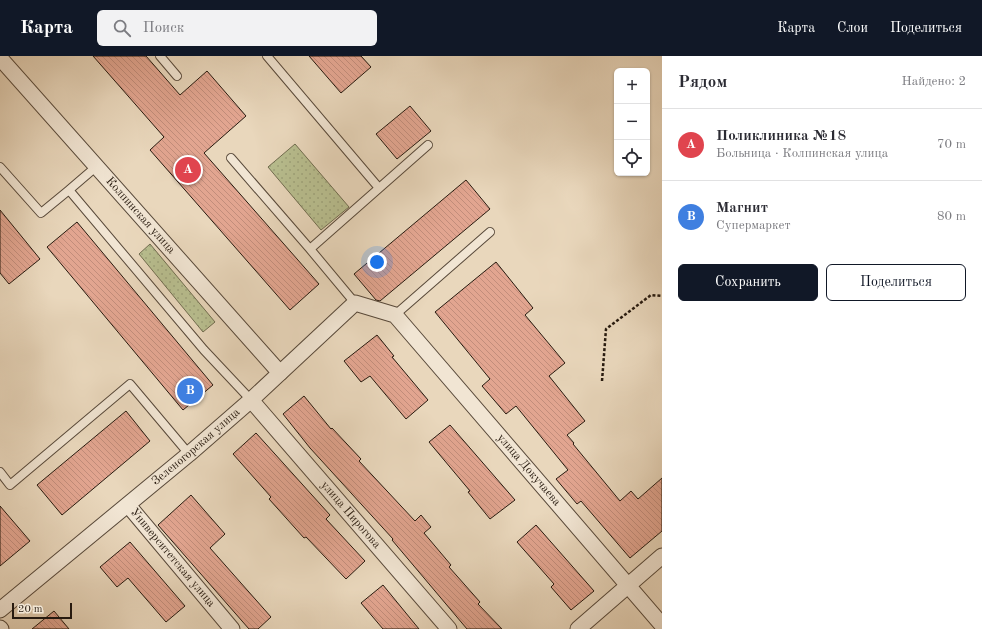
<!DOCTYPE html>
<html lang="ru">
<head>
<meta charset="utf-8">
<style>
  :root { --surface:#fff; --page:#f2f2f3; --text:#2b2b33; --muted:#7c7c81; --line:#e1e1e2; --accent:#111827 }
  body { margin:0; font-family:"Old Standard TT",serif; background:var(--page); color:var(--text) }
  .controls { position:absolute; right:12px; top:12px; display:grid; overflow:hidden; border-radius:6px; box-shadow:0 1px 3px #0004 }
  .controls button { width:36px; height:36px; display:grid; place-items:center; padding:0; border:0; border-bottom:1px solid var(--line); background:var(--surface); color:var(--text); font:20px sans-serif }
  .scale { position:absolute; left:12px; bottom:10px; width:60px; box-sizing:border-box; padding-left:4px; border:2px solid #271a0f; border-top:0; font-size:11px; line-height:14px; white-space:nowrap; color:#271a0f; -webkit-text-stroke:3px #f1e5d3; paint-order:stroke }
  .you { position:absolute; left:377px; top:206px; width:14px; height:14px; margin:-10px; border:3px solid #fff; border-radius:50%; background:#1a73e8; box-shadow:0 0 0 6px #1a73e833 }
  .badge { display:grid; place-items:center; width:26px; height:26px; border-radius:50%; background:var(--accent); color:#fff; font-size:13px; font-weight:700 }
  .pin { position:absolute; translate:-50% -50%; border:2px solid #fff; box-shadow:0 1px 4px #0006 }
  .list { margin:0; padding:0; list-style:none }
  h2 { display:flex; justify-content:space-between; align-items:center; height:52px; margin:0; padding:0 16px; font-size:17px }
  h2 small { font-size:13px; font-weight:400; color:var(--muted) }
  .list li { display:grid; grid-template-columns:26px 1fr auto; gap:12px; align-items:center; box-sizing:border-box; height:72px; padding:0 16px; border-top:1px solid var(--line) }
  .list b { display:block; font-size:15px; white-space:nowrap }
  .list p { margin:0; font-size:13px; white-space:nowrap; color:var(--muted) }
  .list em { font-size:13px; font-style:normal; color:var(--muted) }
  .actions { display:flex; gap:8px; padding:12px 16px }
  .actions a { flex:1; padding:9px 0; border:1px solid var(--accent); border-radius:6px; text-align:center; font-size:14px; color:var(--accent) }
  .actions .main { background:var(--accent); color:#fff }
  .icon { flex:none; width:22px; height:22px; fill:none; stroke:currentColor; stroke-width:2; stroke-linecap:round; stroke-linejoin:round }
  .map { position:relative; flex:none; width:662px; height:573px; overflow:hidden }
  header { display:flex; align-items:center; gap:24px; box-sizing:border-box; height:56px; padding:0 20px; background:var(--accent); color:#fff }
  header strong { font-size:19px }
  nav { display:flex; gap:22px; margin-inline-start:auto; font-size:14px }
  .search { width:280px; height:36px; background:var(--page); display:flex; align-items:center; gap:10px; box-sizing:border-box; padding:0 14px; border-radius:6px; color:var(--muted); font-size:15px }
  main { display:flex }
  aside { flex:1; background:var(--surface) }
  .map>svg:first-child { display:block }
  .park { fill:url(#park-dots); stroke:#706c4f }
  .building { fill:url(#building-back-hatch); stroke:#271a0f }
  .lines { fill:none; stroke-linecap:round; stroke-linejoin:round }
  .service-casing { stroke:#58493a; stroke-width:10 }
  .minor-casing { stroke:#58493a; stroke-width:17 }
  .path { stroke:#271a0f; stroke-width:2.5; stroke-dasharray:3 2; stroke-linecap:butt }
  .service { stroke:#f1e5d3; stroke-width:8 }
  .minor { stroke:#f1e5d3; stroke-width:15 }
  .labels { text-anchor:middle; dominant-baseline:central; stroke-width:3.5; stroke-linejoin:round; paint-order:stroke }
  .street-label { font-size:12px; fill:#271a0f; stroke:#f1e5d3 }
</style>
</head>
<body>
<header>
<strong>Карта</strong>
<div class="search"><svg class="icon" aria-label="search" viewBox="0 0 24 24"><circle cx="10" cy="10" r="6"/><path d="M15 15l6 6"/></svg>Поиск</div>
<nav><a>Карта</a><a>Слои</a><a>Поделиться</a></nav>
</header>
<main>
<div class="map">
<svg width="662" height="573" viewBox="0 0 662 573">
  <defs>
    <pattern id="park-dots" width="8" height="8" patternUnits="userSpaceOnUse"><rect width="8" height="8" fill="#b8be8f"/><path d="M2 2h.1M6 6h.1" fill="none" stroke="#9ea37a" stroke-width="1.8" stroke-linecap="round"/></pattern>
    <pattern id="building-back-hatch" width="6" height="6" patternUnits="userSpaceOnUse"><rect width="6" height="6" fill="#e2a590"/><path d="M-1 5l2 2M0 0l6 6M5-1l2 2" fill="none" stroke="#c28d7b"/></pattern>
  </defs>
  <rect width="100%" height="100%" fill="#e9d7bc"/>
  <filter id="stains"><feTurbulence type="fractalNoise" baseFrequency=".005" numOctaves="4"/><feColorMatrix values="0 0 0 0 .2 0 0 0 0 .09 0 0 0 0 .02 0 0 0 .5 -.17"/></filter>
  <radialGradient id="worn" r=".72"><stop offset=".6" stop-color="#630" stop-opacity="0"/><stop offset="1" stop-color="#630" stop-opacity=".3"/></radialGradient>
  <path class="park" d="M 295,88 L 349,151 L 321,174 L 268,111 Z
    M 150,188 L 215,266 L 203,276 L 139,198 Z"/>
  <path class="building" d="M 93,0 L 146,0 L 180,39 L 207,15 L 246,60 L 204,97 L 319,228 L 290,254 L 150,94 L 164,81 Z
    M 309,0 L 361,0 L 371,11 L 341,37 Z
    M 410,50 L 431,75 L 397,103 L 376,78 Z
    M 466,124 L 490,153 L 380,245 L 376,244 L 354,218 Z
    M 0,154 L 40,203 L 9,228 L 0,217 Z
    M 77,166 L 213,329 L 183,354 L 47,191 Z
    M 496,206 L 533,252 L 525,259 L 565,307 L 549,320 L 585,365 L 567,379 L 574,387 L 573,388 L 620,445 L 631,435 L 638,443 L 662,422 L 662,475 L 630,502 L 581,445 L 577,448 L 556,423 L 568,414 L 516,350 L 506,358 L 482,330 L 490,323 L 435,256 Z
    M 377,279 L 394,300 L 392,301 L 428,344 L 406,363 L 370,320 L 361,326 L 344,305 Z
    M 304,340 L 331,373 L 332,372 L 361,403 L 359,405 L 415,465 L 421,459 L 431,471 L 424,477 L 451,509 L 449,511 L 480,546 L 478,548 L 502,573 L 467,573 L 392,484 L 393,483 L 310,392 L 283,358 Z
    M 126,355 L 150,385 L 62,459 L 37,429 Z
    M 450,369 L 515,444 L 490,463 L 468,436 L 470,435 L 429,386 Z
    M 256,377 L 330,459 L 326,463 L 365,505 L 346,523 L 306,481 L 304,482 L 269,443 L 271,441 L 233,398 Z
    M 191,439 L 225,478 L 210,492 L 271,561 L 258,573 L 249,573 L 158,469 Z
    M 0,450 L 30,485 L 0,510 Z
    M 536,469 L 594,535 L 571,554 L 551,531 L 554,528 L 517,486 Z
    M 130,486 L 185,550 L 166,566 L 128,522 L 117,531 L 100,511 Z
    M 383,529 L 419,573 L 383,573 L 361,547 Z
    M 54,555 L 69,573 L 32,573 Z"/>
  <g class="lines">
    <g class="service-casing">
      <path id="service" d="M 160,0 L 177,20
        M 267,0 L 379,132
        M 231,102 L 310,193
        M 97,110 L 69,134 L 204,294 L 251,344
        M 0,111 L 41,157 L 69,134
        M 355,247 L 310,193 L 428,89
        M 395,259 L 490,176
        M 0,416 L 10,429 L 130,328 L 189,398"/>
    </g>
    <g class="minor-casing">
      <g id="minor">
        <path id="s1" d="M 0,2 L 280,317"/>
        <path id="s2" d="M 251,344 L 449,573"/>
        <path id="s3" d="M 128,449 L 232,573"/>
        <path id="s4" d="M 0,554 L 189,398 L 251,344 L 355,247 L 395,259 L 662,569"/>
        <path d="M 0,572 L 1,573"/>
        <path d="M 578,573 L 662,500"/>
      </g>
    </g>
    <path class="path" d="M 602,325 L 606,273 L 651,239 L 662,240"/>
    <use href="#service" class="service"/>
    <use href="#minor" class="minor"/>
  </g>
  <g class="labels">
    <g class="street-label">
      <text stroke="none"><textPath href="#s1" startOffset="211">Колпинская улица</textPath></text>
      <text stroke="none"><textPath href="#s4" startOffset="255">Зеленогорская улица</textPath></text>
      <text stroke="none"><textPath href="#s4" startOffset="716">улица Докучаева</textPath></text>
      <text stroke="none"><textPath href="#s2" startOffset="152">улица Пирогова</textPath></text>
      <text stroke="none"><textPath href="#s3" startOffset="69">Университетская улица</textPath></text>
    </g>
  </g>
  <rect width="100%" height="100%" filter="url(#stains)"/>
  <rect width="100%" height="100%" fill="url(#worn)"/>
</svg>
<div class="controls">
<button>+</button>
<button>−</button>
<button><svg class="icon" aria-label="locate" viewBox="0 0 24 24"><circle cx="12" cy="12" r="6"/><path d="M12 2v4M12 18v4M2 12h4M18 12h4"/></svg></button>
</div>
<div class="scale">20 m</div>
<div class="you"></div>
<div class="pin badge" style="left:188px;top:114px;background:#e0444e">A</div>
<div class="pin badge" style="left:190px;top:335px;background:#3f7fe0">B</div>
</div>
<aside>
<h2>Рядом<small>Найдено: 2</small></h2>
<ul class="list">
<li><span class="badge" style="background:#e0444e">A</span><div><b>Поликлиника №18</b><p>Больница · Колпинская улица</p></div><em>70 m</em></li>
<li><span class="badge" style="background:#3f7fe0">B</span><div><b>Магнит</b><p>Супермаркет</p></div><em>80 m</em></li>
</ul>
<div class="actions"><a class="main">Сохранить</a><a>Поделиться</a></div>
</aside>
</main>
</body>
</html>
